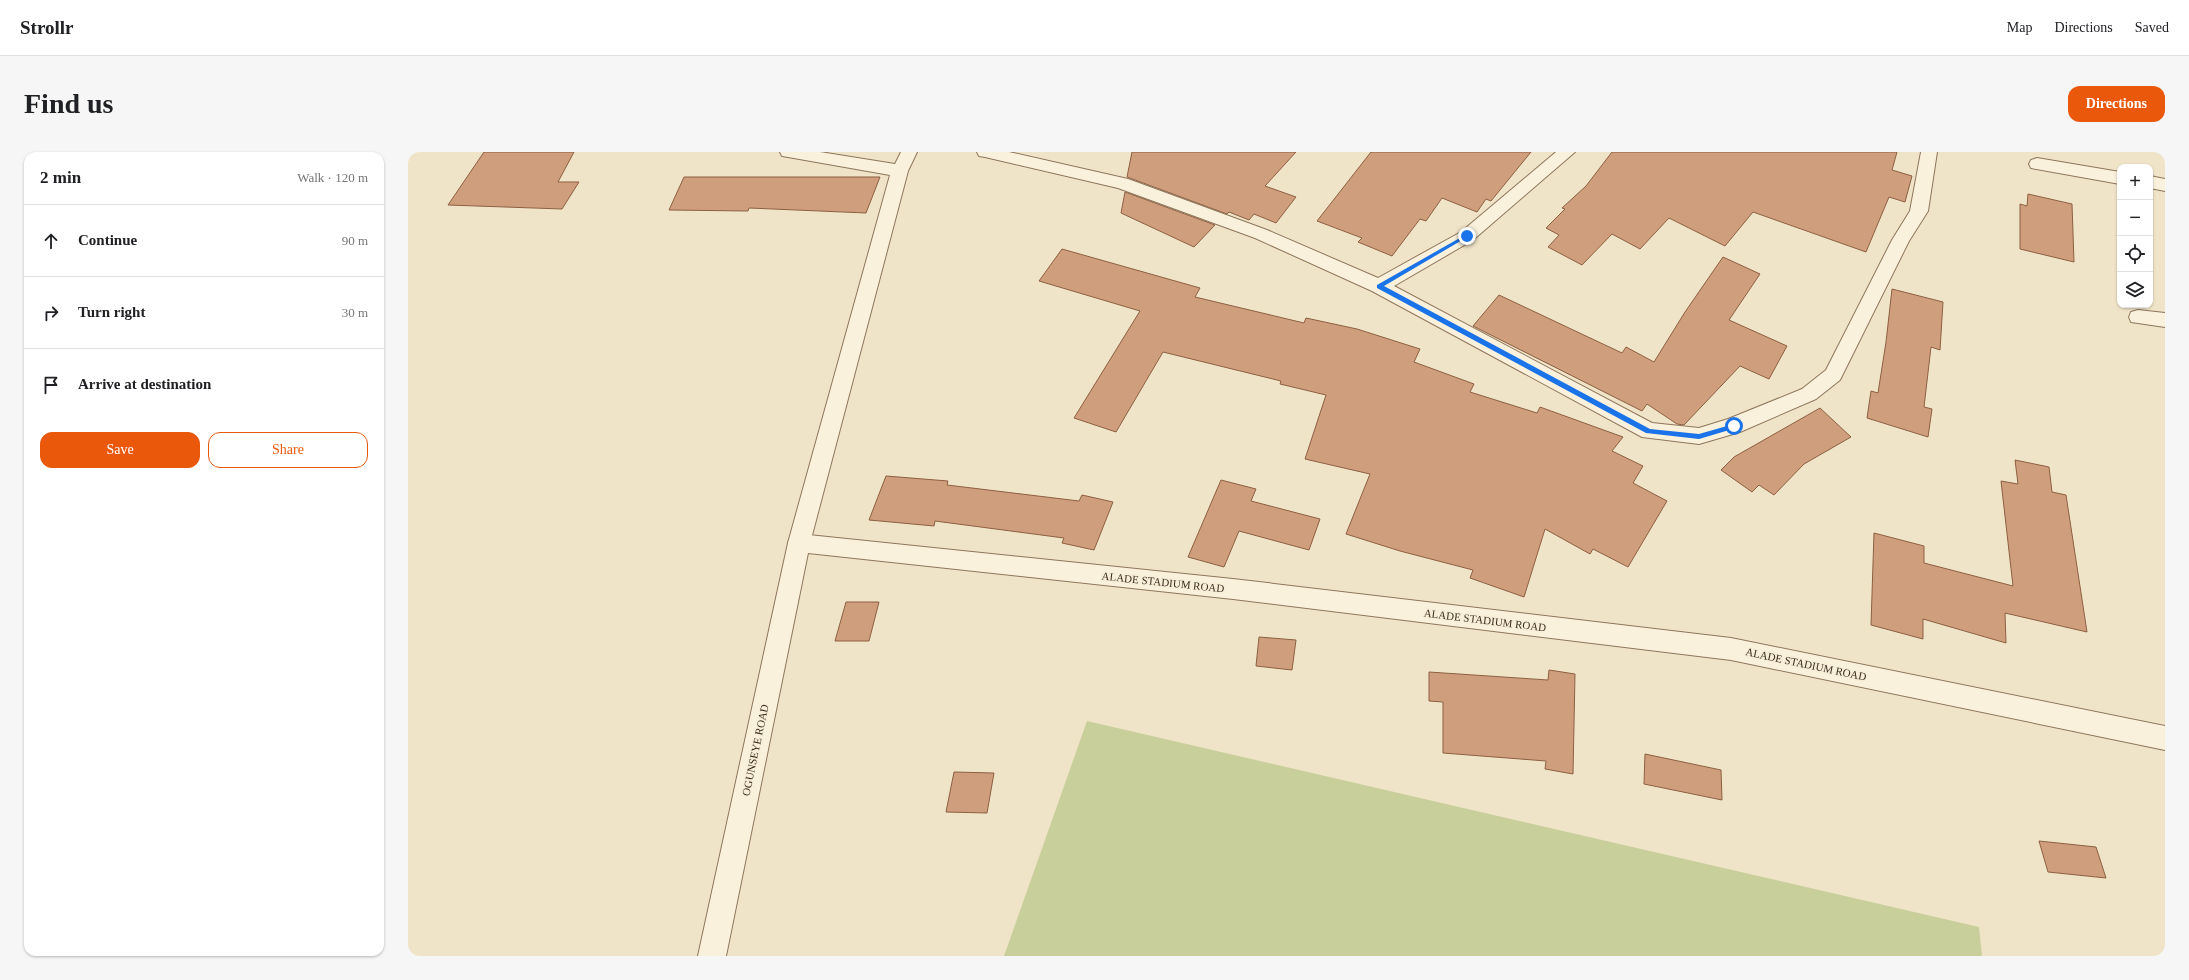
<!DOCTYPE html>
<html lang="en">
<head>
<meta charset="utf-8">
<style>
  :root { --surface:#fff; --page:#f6f6f6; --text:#202124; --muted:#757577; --line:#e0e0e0; --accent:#ea580c }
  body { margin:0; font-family:"Times New Roman",serif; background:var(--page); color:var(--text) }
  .controls { position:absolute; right:12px; top:12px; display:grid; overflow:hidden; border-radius:8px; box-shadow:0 1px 3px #0004 }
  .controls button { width:36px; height:36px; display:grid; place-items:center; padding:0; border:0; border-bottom:1px solid var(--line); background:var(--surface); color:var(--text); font:20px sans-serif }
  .stop { position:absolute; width:12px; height:12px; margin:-9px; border:3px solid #1a73e8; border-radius:50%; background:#fff }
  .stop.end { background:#1a73e8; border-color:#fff; box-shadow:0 1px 4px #0008 }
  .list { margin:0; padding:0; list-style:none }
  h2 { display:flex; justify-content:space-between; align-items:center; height:52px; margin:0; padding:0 16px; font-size:17px }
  h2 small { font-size:13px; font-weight:400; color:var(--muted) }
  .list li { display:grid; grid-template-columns:26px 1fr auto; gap:12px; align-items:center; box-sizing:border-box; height:72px; padding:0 16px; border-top:1px solid var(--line) }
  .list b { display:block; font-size:15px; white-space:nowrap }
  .list em { font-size:13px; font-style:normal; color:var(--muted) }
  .actions { display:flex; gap:8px; padding:12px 16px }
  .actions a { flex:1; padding:9px 0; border:1px solid var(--accent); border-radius:12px; text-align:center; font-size:14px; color:var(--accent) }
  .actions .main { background:var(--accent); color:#fff }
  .icon { flex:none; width:22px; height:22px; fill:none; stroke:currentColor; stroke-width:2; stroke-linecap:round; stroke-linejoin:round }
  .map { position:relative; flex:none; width:1757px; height:804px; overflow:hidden; border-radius:12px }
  header { display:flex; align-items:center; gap:24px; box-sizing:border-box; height:56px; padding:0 20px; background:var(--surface); border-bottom:1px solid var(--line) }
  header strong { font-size:19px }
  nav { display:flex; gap:22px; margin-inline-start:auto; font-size:14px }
  .intro { display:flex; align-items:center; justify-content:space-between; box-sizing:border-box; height:96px; padding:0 24px }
  h1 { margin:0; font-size:28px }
  .button { padding:10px 18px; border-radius:12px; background:var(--accent); color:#fff; font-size:14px; font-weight:700 }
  main { display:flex; gap:24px; padding:0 24px }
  aside { flex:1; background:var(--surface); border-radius:12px; box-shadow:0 1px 3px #0004 }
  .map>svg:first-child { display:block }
  .green { fill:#c9cf9b }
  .building { fill:#cf9f7d; stroke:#8d5f41 }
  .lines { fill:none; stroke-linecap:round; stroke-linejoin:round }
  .minor-casing { stroke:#8d765c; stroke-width:2 }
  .tertiary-casing { stroke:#8d765c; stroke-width:2 }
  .minor { fill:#faf1dc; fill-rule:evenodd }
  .tertiary { fill:#faf1dc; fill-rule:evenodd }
  .route { fill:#1a73e8 }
  .labels { text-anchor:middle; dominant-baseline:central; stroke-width:3.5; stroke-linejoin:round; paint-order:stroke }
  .street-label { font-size:11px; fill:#3d2e20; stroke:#f7eed8 }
</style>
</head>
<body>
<header>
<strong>Strollr</strong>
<nav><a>Map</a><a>Directions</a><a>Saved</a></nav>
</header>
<div class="intro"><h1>Find us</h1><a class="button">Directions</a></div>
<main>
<aside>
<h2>2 min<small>Walk · 120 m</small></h2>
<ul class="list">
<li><svg class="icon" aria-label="ahead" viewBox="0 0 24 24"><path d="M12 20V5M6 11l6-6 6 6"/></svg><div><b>Continue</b></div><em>90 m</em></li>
<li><svg class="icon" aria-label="right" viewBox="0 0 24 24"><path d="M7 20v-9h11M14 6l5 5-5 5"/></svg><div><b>Turn right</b></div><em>30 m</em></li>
<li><svg class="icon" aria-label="arrive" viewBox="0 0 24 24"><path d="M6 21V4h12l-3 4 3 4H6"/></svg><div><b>Arrive at destination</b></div></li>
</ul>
<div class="actions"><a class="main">Save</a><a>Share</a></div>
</aside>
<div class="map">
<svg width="1757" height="804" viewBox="0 0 1757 804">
  <rect width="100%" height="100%" fill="#f0e4c8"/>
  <path class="green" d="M 679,569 L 1571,775 L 1574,804 L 596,804 Z"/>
  <path class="building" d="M 76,0 L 166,0 L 150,30 L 171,30 L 154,57 L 40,53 Z
    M 724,0 L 888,0 L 857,34 L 888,45 L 868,71 L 846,62 L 841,68 L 821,60 L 819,62 L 719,25 Z
    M 963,0 L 1123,0 L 1083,49 L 1078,47 L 1069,60 L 1034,46 L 1018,69 L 1012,67 L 984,104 L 950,90 L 954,86 L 909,69 Z
    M 1204,0 L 1489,0 L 1484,18 L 1504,24 L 1497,50 L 1481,45 L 1458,100 L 1345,60 L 1317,94 L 1261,66 L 1232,97 L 1204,82 L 1174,113 L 1140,95 L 1151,83 L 1138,76 L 1157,57 L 1154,56 L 1178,34 Z
    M 276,25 L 472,25 L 458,61 L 341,56 L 340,59 L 261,58 Z
    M 717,40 L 807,73 L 786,95 L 713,61 Z
    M 1620,42 L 1664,52 L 1666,110 L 1612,97 L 1612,52 L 1619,54 Z
    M 654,97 L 792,136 L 787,145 L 896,171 L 898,166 L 949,177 L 1012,197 L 1006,210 L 1066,232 L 1062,240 L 1129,261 L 1132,255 L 1215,285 L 1204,299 L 1235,314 L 1225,331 L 1259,349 L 1220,415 L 1185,397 L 1182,402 L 1137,377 L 1116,445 L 1062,426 L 1065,418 L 992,399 L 938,382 L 962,322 L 897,307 L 918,243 L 872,232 L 873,229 L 755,200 L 708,280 L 666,266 L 732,159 L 631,129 Z
    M 1315,105 L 1352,122 L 1321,168 L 1379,194 L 1361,227 L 1332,214 L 1276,273 L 1269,272 L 1239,252 L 1234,259 L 1065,174 L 1091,143 L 1214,201 L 1218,195 L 1246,210 L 1277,160 Z
    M 1484,137 L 1535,150 L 1532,198 L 1523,195 L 1516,255 L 1524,257 L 1520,285 L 1459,266 L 1463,239 L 1470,241 L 1478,190 Z
    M 1412,256 L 1443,285 L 1396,312 L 1366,343 L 1351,333 L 1344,340 L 1313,318 L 1326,305 Z
    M 1607,308 L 1641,315 L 1644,340 L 1658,343 L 1679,480 L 1597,461 L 1598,491 L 1515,467 L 1515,487 L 1463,473 L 1466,381 L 1516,394 L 1516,411 L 1605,434 L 1593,329 L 1610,332 Z
    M 478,324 L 540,329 L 539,333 L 671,349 L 674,343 L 705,350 L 686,398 L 654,391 L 656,386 L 527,369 L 526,374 L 461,368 Z
    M 813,328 L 848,337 L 843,349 L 912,367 L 901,398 L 831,379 L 816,415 L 780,405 Z
    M 438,450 L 471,450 L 461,489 L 427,489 Z
    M 851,485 L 888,488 L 884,518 L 848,514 Z
    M 1141,518 L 1167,522 L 1165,622 L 1137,617 L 1138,609 L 1035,601 L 1035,550 L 1021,549 L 1021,520 L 1140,528 Z
    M 1237,602 L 1313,618 L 1314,648 L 1236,632 Z
    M 546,620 L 586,621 L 579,661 L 538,660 Z
    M 1631,689 L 1688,695 L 1698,726 L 1640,720 Z"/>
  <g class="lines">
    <g class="minor-casing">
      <path id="minor" d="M 372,0 L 412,0 L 487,12 L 493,0 L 509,0 L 500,19 L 402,391 L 399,398 L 391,400 L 383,398 L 380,391 L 482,23 L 380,5 L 374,4 Z
        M 569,0 L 601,0 L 720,27 L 859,78 L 970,126 L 1053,80 L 1148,0 L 1167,0 L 1065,88 L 986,134 L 1244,271 L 1291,276 L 1320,267 L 1394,237 L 1418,218 L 1484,88 L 1502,59 L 1513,0 L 1529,0 L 1520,59 L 1501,89 L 1432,228 L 1408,247 L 1332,280 L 1291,292 L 1234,285 L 964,139 L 847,86 L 710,36 L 577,5 L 571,4 Z
        M 1629,6 L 1712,20 L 1712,32 L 1623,16 L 1621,12 L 1623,8 Z
        M 1742,24 L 1757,27 L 1757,39 L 1742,36 Z
        M 1730,158 L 1757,161 L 1757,175 L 1723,170 L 1721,165 L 1723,160 Z"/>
    </g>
    <g class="tertiary-casing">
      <path id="tertiary" d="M 391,382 L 825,427 L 1323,486 L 1757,574 L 1757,598 L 1323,508 L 825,447 L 400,401 L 318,804 L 290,804 L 380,391 L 383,384 Z"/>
    </g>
    <use href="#minor" class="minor"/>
    <use href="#tertiary" class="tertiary"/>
  </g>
  <path class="route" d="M 1057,83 L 1061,84 L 976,134 L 1242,277 L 1291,282 L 1326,272 L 1328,274 L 1328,276 L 1291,287 L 1238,281 L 969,136 L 969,133 Z"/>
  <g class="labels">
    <g class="street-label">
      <text transform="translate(755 430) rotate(6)">ALADE STADIUM ROAD</text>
      <text transform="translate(1077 468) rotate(7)">ALADE STADIUM ROAD</text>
      <text transform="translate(1398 512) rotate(12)">ALADE STADIUM ROAD</text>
      <text transform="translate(347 598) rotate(-78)">OGUNSEYE ROAD</text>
    </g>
  </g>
</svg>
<div class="controls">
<button>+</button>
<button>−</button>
<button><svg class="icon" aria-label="locate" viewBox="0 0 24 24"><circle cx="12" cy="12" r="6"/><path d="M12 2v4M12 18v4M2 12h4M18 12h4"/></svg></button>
<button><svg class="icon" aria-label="layers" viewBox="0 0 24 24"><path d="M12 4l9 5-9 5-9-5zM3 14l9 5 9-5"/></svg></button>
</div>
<div class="stop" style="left:1326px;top:274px"></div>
<div class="stop end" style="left:1059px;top:84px"></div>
</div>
</main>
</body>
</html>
